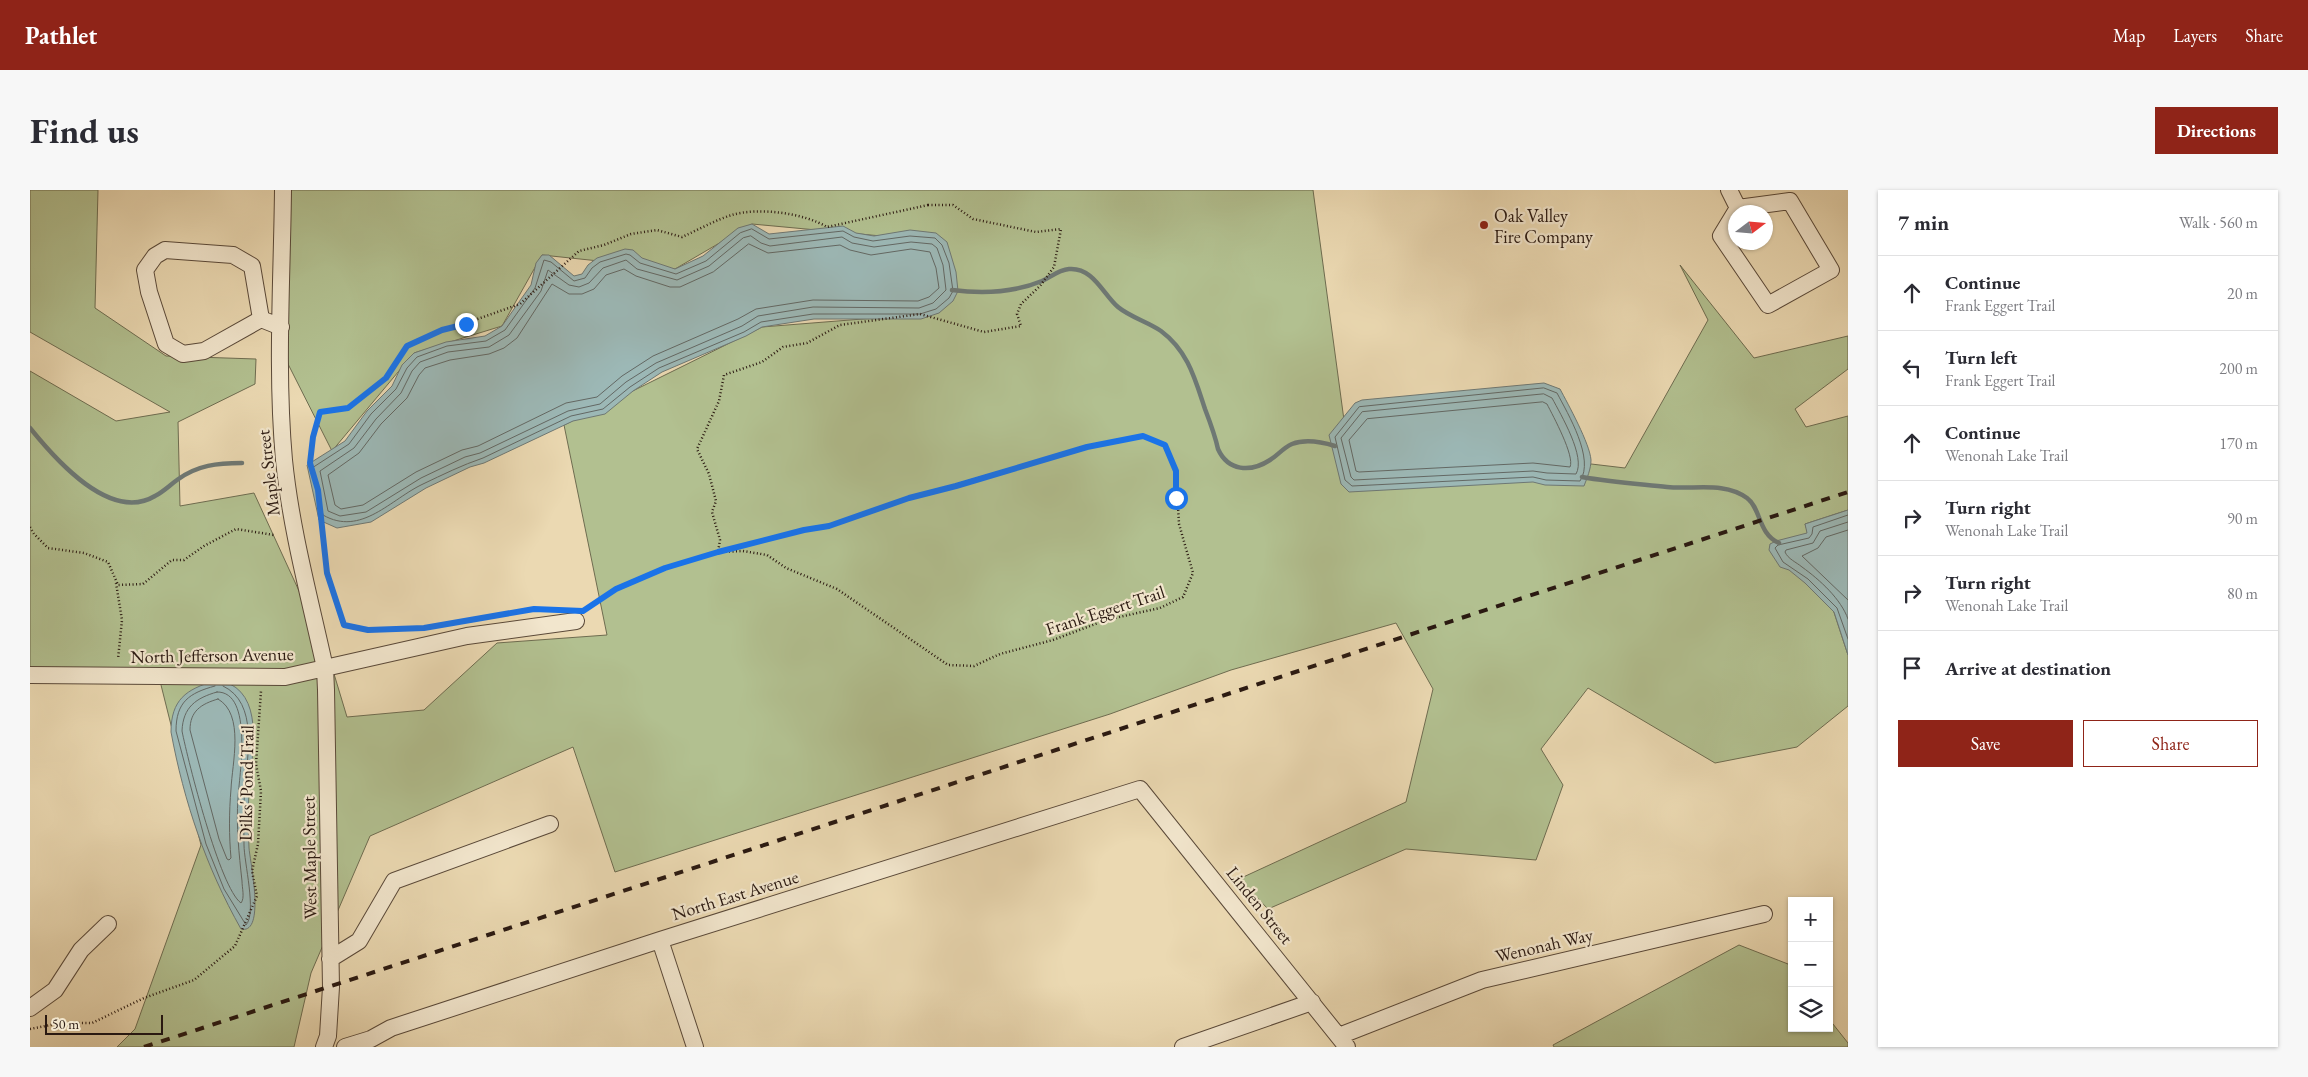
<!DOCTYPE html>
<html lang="en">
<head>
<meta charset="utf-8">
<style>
  :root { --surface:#fff; --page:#f7f7f7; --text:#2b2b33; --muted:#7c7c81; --line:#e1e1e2; --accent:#8f2418 }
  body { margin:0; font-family:"EB Garamond",serif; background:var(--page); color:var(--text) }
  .controls { position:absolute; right:15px; bottom:15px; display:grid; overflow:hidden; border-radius:0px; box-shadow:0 1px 4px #0004 }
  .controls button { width:45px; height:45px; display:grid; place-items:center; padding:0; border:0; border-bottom:1px solid var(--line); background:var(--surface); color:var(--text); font:25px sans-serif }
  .compass { position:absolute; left:1698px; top:15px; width:45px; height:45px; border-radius:50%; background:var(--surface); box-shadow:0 1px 4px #0004; rotate:74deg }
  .scale { position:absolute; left:15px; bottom:12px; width:118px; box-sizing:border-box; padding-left:5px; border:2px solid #2a1911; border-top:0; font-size:14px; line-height:18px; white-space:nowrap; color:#2a1911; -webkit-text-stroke:4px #f2e6cd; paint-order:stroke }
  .stop { position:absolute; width:15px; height:15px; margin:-11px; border:4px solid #1a73e8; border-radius:50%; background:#fff }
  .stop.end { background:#1a73e8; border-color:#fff; box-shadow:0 1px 5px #0008 }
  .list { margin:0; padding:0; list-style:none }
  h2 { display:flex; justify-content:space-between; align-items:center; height:65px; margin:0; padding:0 20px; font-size:21px }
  h2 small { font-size:16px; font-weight:400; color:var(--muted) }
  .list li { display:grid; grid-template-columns:32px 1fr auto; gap:15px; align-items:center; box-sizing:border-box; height:75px; padding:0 20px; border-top:1px solid var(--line) }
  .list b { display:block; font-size:19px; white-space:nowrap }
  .list p { margin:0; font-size:16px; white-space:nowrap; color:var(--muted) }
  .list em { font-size:16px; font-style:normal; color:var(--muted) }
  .actions { display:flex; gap:10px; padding:15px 20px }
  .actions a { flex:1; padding:11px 0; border:1px solid var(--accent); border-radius:0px; text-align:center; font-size:18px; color:var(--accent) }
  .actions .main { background:var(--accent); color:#fff }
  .icon { flex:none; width:28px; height:28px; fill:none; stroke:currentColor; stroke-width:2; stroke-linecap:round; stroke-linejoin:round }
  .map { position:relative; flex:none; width:1818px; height:857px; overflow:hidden; border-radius:0px }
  header { display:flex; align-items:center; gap:30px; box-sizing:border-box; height:70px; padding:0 25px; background:var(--accent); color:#fff }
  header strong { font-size:24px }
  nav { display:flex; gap:28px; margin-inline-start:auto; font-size:18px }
  .intro { display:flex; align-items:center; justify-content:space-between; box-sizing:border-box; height:120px; padding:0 30px }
  h1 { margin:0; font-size:35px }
  .button { padding:12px 22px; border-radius:0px; background:var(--accent); color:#fff; font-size:18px; font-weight:700 }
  main { display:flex; gap:30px; padding:0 30px }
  aside { flex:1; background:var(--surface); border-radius:0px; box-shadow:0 1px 4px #0004 }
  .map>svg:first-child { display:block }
  .green { fill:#b2c090; stroke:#6e6c50 }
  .water { fill:#9cb8b6; stroke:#6e7874 }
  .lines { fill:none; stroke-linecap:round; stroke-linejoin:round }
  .shore { stroke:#636864; stroke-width:1 }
  .stream { stroke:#6e7874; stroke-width:4.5 }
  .minor-casing { stroke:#5a4939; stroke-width:18 }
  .path { stroke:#2a1911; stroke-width:2.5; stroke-dasharray:1 2.5; stroke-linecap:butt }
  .minor { stroke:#f2e6cd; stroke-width:16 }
  .rail { stroke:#2a1911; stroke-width:4; stroke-dasharray:9 9; stroke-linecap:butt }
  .route { stroke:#1a73e8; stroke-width:6 }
  .poi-dot { fill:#8f2418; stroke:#f2e6cd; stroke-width:2 }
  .labels { text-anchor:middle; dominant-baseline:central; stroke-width:4.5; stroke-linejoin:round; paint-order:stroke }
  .poi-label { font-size:18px; fill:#2a1911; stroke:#f2e6cd; text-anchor:start }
  .street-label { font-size:18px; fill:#2a1911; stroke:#f2e6cd }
</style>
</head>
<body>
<header>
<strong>Pathlet</strong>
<nav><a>Map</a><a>Layers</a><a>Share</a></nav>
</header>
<div class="intro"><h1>Find us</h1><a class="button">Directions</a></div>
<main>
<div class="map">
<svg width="1818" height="857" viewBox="0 0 1818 857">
  <rect width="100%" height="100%" fill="#ebd9b2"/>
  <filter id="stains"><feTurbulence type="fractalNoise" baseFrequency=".004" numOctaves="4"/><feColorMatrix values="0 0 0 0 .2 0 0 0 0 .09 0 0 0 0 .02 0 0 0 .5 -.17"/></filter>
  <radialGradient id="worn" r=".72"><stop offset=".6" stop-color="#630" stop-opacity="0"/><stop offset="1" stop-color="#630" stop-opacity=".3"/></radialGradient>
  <path class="green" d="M 0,0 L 68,0 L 65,118 L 136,166 L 226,169 L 225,194 L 148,232 L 150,316 L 224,303 L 298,464 L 317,527 L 394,520 L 467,453 L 577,445 L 534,235 L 732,137 L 908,123 L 916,52 L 722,34 L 645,79 L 512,65 L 472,136 L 384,163 L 302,261 L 256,170 L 257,0 L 1283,0 L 1316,245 L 1595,278 L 1678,130 L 1650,75 L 1724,168 L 1818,146 L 1818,179 L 1765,219 L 1776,237 L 1818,226 L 1818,320 L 1775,334 L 1818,465 L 1818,516 L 1767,557 L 1685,573 L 1558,498 L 1511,559 L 1533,595 L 1506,670 L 1376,659 L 1238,719 L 1209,689 L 1376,612 L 1403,499 L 1366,433 L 1201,480 L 1080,524 L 585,682 L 543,557 L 340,646 L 281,783 L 264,857 L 87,857 L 105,839 L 171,655 L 127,479 L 0,478 L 0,181 L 86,231 L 140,222 L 0,142 Z
    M 1709,755 L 1758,774 L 1762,779 L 1762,838 L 1799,838 L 1799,829 L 1818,853 L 1818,857 L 1524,857 L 1523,855 Z"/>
  <path class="water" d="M 722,34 L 739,44 L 813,36 L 826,43 L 844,46 L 880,40 L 906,43 L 917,52 L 926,82 L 928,101 L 923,111 L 909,123 L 891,129 L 784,129 L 732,137 L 716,146 L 632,182 L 603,201 L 575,224 L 543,231 L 454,273 L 440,277 L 396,298 L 341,332 L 307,338 L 289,330 L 277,275 L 315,251 L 337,221 L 362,196 L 372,175 L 384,163 L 416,152 L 455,146 L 472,136 L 501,95 L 506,73 L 512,65 L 519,65 L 544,86 L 552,84 L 558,75 L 567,68 L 595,59 L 603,60 L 612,68 L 645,79 L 673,66 L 708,38 Z
    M 1514,193 L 1530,199 C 1538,214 1560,254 1561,270 C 1561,279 1557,288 1554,296 L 1515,295 L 1503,292 L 1319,302 L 1311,294 L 1299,245 L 1325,213 L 1332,210 Z
    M 1818,320 L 1818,465 L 1804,422 L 1775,393 L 1759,380 L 1750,377 L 1739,360 L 1740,354 L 1746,351 L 1777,343 L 1775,334 Z
    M 185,491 C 189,492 196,492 200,494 C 235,511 221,570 219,600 C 218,619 218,639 219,658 C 220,671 236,745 211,739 C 176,677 154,612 141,542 C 141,510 156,499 185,491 Z"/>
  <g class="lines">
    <path class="shore" d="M 722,39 L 739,49 L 813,41 L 824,47 L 843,51 L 880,46 L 905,48 L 912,55 L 919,73 L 923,101 L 919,108 L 906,119 L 890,124 L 783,124 L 731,132 L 714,142 L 629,178 L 600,197 L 573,219 L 541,226 L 453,268 C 432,275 412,285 393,294 C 361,309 331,347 293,325 L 282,278 L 319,254 L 341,224 L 366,199 L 377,178 L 387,167 L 417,156 L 456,151 L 475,140 L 505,98 L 514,70 L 521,72 L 544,91 L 555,88 L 562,78 L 570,72 L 596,64 L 600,65 L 610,73 L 646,84 L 676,71 L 710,43 Z
      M 721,46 L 731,53 L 740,56 L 812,47 L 822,53 L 844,57 L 881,52 L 902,54 L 907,58 L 913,75 L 916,100 L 903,113 L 889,118 L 783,117 L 728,126 L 712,136 L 626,173 L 596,192 L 570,214 L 538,221 L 450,263 L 435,267 L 391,288 L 336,322 L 310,326 L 298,321 L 290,281 L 324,258 L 346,229 L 371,203 L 382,181 L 390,172 L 418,162 L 459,157 L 479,145 L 511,101 L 518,80 L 539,95 L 549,97 L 559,93 L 573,78 L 596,70 L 607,79 L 647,90 L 679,76 L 713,48 Z
      M 719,54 L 738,63 L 810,55 L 820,60 L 841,65 L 881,59 L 900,62 L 906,78 L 909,98 L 899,107 L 888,111 L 783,110 L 726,119 L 708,129 L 623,166 L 592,186 L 567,207 L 536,213 L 448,256 L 432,260 L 386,282 L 333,315 L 311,319 L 305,315 L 298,285 L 329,263 L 351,234 L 377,208 L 389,185 L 395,178 L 420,170 L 459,164 L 474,158 L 487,148 L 522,94 L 539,104 L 552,104 L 564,99 L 576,85 L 594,79 L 606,86 L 640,97 L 650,97 L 683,82 Z
      M 1514,198 L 1527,203 C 1538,224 1565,269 1550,291 L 1516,290 L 1503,287 L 1322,296 L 1315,290 L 1305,247 L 1329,217 Z
      M 1514,204 L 1522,208 C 1531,225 1556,267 1546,284 L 1517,283 L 1503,281 L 1324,290 L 1321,287 L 1311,248 L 1332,222 Z
      M 1513,212 L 1517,214 C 1523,226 1545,266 1540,277 L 1503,273 L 1329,282 L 1326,281 L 1319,250 L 1337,229 Z
      M 1818,325 L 1783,337 L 1782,344 L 1779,348 L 1748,355 L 1745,358 L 1753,372 L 1778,389 L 1807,418 L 1818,449
      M 1818,332 L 1790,341 L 1783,353 L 1756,360 L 1755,362 C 1758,369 1766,372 1772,377 C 1790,390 1811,409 1818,429
      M 1818,340 L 1796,347 L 1788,358 L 1772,366 L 1818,410
      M 185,496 C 159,503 146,512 146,541 L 176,654 L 194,699 L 216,735 C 227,723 214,672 214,655 C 214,636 213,617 215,598 C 217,566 229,513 193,496
      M 187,502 C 224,501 209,587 208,608 C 206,636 209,664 212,691 C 212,698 215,708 211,713 C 190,698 158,571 152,541 C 153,517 166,508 187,502 Z
      M 188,509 C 215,524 202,574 201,599 C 199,622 199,646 201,668 L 199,670 L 197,669 L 189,649 L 160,540 C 160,521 171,514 188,509 Z"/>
    <path class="stream" d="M 922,100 C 953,104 983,103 1012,91 C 1021,87 1028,80 1039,79 C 1063,77 1073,104 1088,117 C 1100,127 1118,132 1131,141 C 1158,161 1165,189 1175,219 C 1180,232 1185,245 1188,259 C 1198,281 1220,283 1240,270 C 1248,265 1253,258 1262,254 C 1275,249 1292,252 1305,256
      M 0,238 C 25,269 80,333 125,306 C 133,302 140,295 147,290 C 167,275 188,273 212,273
      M 1552,287 C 1580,292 1609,294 1637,297 C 1663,300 1694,291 1717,308 C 1731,318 1728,344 1749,353"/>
    <g class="minor-casing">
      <path id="minor" d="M 253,0 C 252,89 246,181 254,270 C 261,340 280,409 295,478 L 296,500 L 301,797 L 298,846 L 294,857
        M 1699,0 L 1708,18
        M 1760,11 L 1801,80 L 1738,115 L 1691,46 L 1708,18 Z
        M 231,129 L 174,161 L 153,164 L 136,154 L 119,102 L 115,80 L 125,66 L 135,60 L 203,65 L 222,76 L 231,129 L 251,137
        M 0,485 L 255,487 L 437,446 L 546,431
        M 630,750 L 665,857
        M 300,769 L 329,751 L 364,691 L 520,634
        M 0,818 L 25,800 L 51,760 L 78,734
        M 1309,846 L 1452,790 L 1734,724
        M 315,857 L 341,849 L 361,838 L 630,750 L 1110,599 L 1317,857
        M 1153,857 L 1282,812"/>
    </g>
    <path class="path" d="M 898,15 L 923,15 L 943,29 L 1006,42 L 1031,39 L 1024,77 L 1010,96 L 991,114 L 987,124 L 991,136 L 954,142 L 890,124 L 810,135 L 777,153 L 753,157 L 732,172 L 694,185 L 689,211 L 667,259 L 679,284 L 686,311 L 682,322 L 690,350 L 688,362 L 635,378 L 586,399 L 553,421 L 504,419 L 393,438 L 338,440 L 313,435 L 297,383 L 288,299 L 280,273 L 283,247 L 290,222 L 318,218 L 356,188 L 377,156 L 388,150 L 490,114 L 549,61 L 574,55 L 601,44 L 627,40 L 652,47 C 668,40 685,30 702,25 C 728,17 774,23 797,37 Z
      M 1113,246 L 1135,255 L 1146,281 L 1149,334 L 1163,383 L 1153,407 L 1130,418 L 1076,430 L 1023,450 L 970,464 L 944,476 L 918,475 L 807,399 L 756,378 L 737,365 L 713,361 L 688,362 L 774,340 L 799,336 L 879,308 L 1057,257 Z
      M 0,337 L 4,344 L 18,358 L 54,363 L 78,372 L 88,395 L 113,394 L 142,370 L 154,370 L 174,356 L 206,339 L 244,345
      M 86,393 L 92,430 L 88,469
      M 0,839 L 31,833 L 62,833 L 114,808 L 164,790 L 205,756 L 227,706 L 222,681 L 228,654 L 231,601 L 226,574 L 231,501"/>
    <use href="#minor" class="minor"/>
    <path class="rail" d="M 114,857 L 1818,302"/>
  </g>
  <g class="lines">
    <path class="route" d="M 436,134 L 412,140 L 377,156 L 356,188 L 318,218 L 290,222 L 283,247 L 280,273 L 288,300 L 297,383 L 314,435 L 338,440 L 394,438 L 504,419 L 553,421 L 586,399 L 635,378 L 688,362 L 774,340 L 799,336 L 879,308 L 926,296 L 1057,257 L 1113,246 L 1135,255 L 1146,281 L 1146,308"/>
  </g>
  <circle class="poi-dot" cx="1454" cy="35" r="5"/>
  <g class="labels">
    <g class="poi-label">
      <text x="1464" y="25">Oak Valley<tspan x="1464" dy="21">Fire Company</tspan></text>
    </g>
    <g class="street-label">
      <text transform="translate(238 283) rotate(-97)">Maple Street</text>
      <text transform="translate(1075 420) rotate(-18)">Frank Eggert Trail</text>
      <text transform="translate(182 465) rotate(-1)">North Jefferson Avenue</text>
      <text transform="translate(216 593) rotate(-89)">Dilks' Pond Trail</text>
      <text transform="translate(279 668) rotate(-91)">West Maple Street</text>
      <text transform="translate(705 705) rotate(-17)">North East Avenue</text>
      <text transform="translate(1230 715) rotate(51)">Linden Street</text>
      <text transform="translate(1514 755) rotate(-13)">Wenonah Way</text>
    </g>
  </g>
  <rect width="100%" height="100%" filter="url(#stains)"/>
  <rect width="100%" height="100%" fill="url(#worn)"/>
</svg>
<div class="controls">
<button>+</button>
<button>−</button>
<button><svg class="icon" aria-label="layers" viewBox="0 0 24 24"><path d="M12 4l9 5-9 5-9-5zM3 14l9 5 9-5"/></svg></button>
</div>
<svg class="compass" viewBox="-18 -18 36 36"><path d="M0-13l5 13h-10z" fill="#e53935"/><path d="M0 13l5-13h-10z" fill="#7c7c81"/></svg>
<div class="scale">50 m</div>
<div class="stop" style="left:1146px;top:308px"></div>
<div class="stop end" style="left:436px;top:134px"></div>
</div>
<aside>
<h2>7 min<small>Walk · 560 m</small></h2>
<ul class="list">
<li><svg class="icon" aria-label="ahead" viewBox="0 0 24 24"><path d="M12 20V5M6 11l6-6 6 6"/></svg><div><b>Continue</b><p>Frank Eggert Trail</p></div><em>20 m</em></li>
<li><svg class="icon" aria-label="left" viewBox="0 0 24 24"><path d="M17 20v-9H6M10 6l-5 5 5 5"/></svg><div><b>Turn left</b><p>Frank Eggert Trail</p></div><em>200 m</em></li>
<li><svg class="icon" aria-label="ahead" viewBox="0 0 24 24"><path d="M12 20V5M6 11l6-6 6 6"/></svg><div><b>Continue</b><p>Wenonah Lake Trail</p></div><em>170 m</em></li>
<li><svg class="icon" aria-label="right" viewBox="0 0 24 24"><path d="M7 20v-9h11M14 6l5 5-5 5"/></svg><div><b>Turn right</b><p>Wenonah Lake Trail</p></div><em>90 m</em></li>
<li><svg class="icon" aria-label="right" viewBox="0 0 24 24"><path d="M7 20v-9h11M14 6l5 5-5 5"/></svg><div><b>Turn right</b><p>Wenonah Lake Trail</p></div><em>80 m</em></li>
<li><svg class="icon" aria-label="arrive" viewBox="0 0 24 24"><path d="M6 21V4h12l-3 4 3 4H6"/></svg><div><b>Arrive at destination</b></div></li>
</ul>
<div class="actions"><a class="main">Save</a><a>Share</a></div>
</aside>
</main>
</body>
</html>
